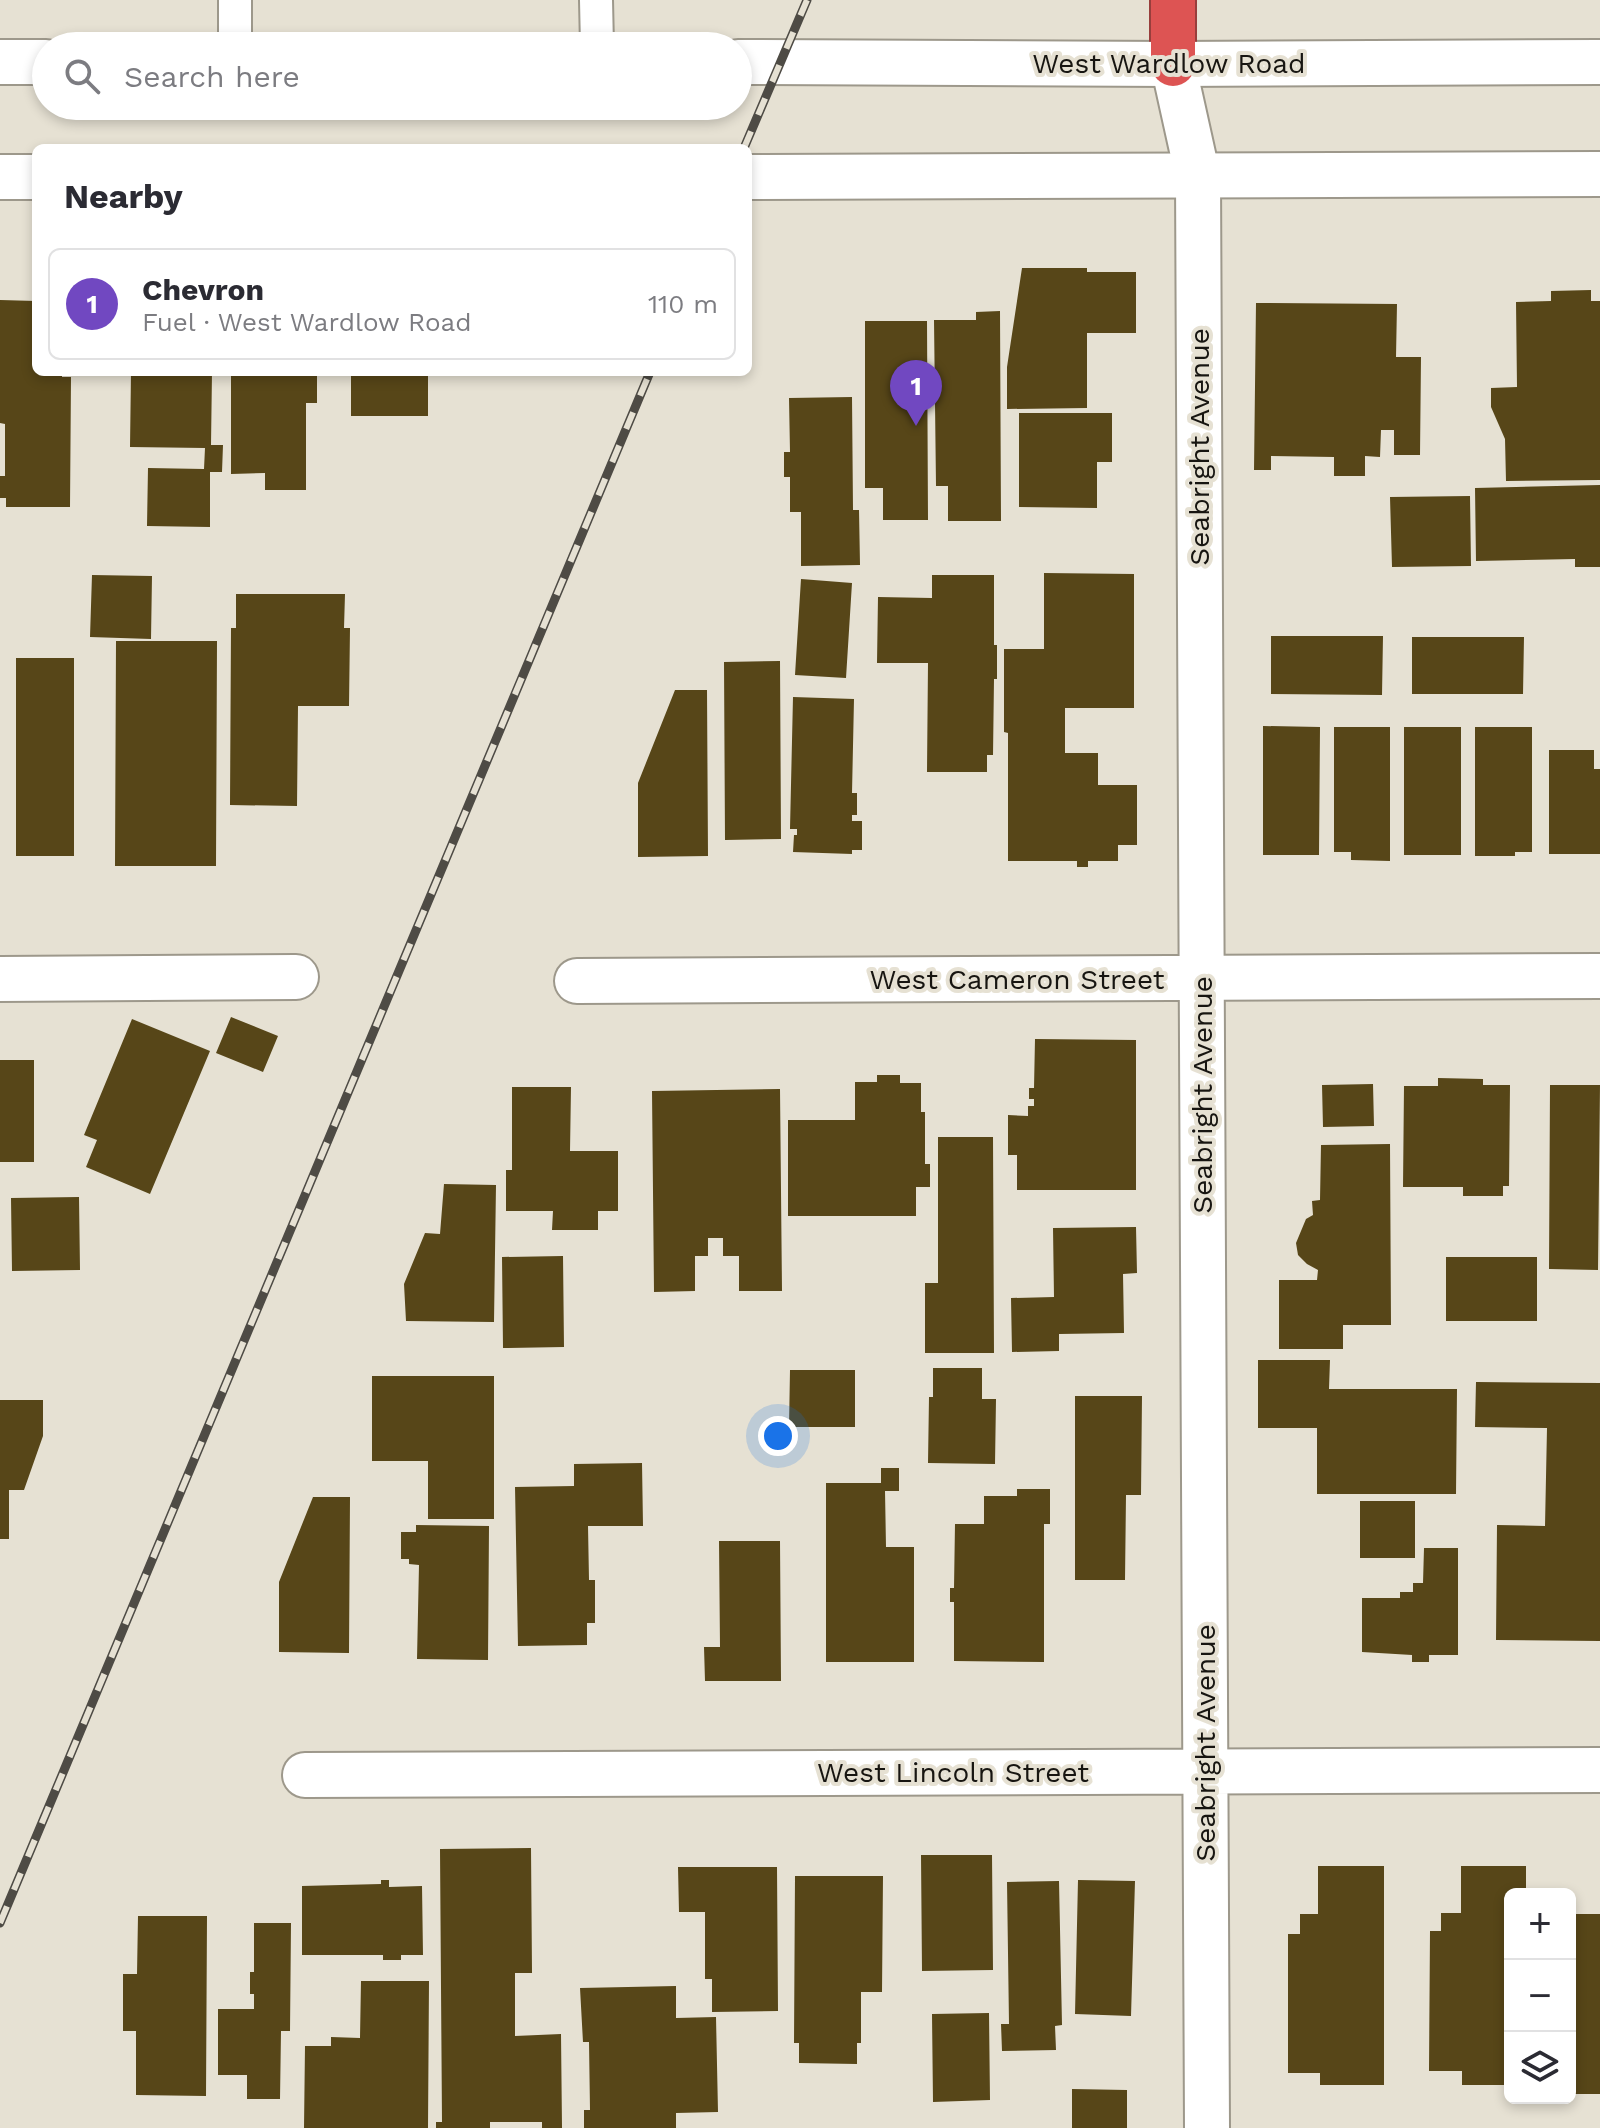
<!DOCTYPE html>
<html lang="en">
<head>
<meta charset="utf-8">
<style>
  :root { --surface:#fff; --page:#f7f7f7; --text:#2b2b33; --muted:#7c7c81; --line:#e1e1e2; --accent:#7148c1 }
  body { margin:0; font-family:"Work Sans",sans-serif; background:var(--page); color:var(--text) }
  .controls { position:absolute; right:24px; bottom:24px; display:grid; overflow:hidden; border-radius:12px; box-shadow:0 4px 12px #0003 }
  .controls button { width:72px; height:72px; display:grid; place-items:center; padding:0; border:0; border-bottom:2px solid var(--line); background:var(--surface); color:var(--text); font:40px sans-serif }
  .you { position:absolute; left:778px; top:1436px; width:28px; height:28px; margin:-20px; border:6px solid #fff; border-radius:50%; background:#1a73e8; box-shadow:0 0 0 12px #1a73e833 }
  .badge { display:grid; place-items:center; width:52px; height:52px; border-radius:50%; background:var(--accent); color:#fff; font-size:26px; font-weight:700 }
  .pin { position:absolute; translate:-50% -66px; filter:drop-shadow(0 2px 4px #0008) }
  .pin::after { content:''; position:absolute; top:42px; width:28px; height:24px; background:inherit; clip-path:polygon(0 0,100% 0,50% 100%) }
  .list { margin:0; padding:0; list-style:none }
  h2 { display:flex; justify-content:space-between; align-items:center; height:104px; margin:0; padding:0 32px; font-size:34px }
  h2 small { font-size:26px; font-weight:400; color:var(--muted) }
  .list li { display:grid; grid-template-columns:52px 1fr auto; gap:24px; align-items:center; box-sizing:border-box; height:112px; margin:0 16px 16px; padding:0 16px; border:2px solid var(--line); border-radius:12px }
  .list b { display:block; font-size:30px; white-space:nowrap }
  .list p { margin:0; font-size:26px; white-space:nowrap; color:var(--muted) }
  .list em { font-size:26px; font-style:normal; color:var(--muted) }
  .icon { flex:none; width:44px; height:44px; fill:none; stroke:currentColor; stroke-width:2; stroke-linecap:round; stroke-linejoin:round }
  .map { position:relative; flex:none; width:1600px; height:2128px; overflow:hidden }
  .search { position:absolute; background:var(--surface); box-shadow:0 4px 12px #0003; left:32px; top:32px; width:720px; height:88px; display:flex; align-items:center; gap:20px; box-sizing:border-box; padding:0 28px; border-radius:44px; color:var(--muted); font-size:30px }
  .panel { position:absolute; background:var(--surface); box-shadow:0 4px 12px #0003; left:32px; top:144px; width:720px; height:232px; border-radius:12px }
  .map>svg:first-child { display:block }
  .building { fill:#574618 }
  .lines { fill:none; stroke-linecap:round; stroke-linejoin:round }
  .service-casing { stroke:#9d988b; stroke-width:36 }
  .minor-casing { stroke:#9d988b; stroke-width:48 }
  .secondary-casing { stroke:#9d988b; stroke-width:48 }
  .motorway-casing { stroke:#983e3c; stroke-width:48 }
  .service { stroke:#fff; stroke-width:32 }
  .minor { stroke:#fff; stroke-width:44 }
  .secondary { stroke:#fff; stroke-width:44 }
  .motorway { stroke:#dd5453; stroke-width:44 }
  .rail-casing { stroke:#4e4b45; stroke-width:9 }
  .rail { stroke:#e6e1d3; stroke-width:6; stroke-dasharray:18; stroke-linecap:butt }
  .labels { text-anchor:middle; dominant-baseline:central; stroke-width:8; stroke-linejoin:round; paint-order:stroke }
  .street-label { font-size:28px; fill:#171511; stroke:#e6e1d3 }
</style>
</head>
<body>
<div class="map">
<svg width="1600" height="2128" viewBox="0 0 1600 2128">
  <rect width="100%" height="100%" fill="#e6e1d3"/>
  <path class="building" d="M 1022,268 L 1087,268 L 1087,272 L 1136,272 L 1136,333 L 1087,333 L 1087,408 L 1007,409 L 1007,367 Z
    M 1591,290 L 1591,301 L 1600,301 L 1600,480 L 1506,481 L 1505,439 L 1491,407 L 1491,388 L 1517,387 L 1516,302 L 1551,301 L 1551,291 Z
    M 0,300 L 36,301 L 36,372 L 62,372 L 62,377 L 71,377 L 70,507 L 6,507 L 6,498 L 0,498 L 0,476 L 5,476 L 5,424 L 0,423 Z
    M 1256,303 L 1397,304 L 1396,357 L 1421,357 L 1420,455 L 1394,455 L 1394,430 L 1381,430 L 1380,457 L 1365,456 L 1365,476 L 1334,476 L 1334,457 L 1271,456 L 1271,470 L 1254,470 Z
    M 1000,311 L 1001,521 L 948,521 L 948,486 L 936,486 L 934,320 L 976,320 L 976,312 Z
    M 865,321 L 927,321 L 928,520 L 883,520 L 883,488 L 865,488 Z
    M 131,372 L 212,372 L 211,445 L 223,445 L 222,472 L 210,472 L 210,527 L 147,526 L 148,468 L 204,469 L 205,448 L 130,447 Z
    M 231,372 L 317,372 L 317,403 L 306,403 L 306,490 L 265,490 L 265,473 L 231,474 Z
    M 351,372 L 428,372 L 428,416 L 351,416 Z
    M 852,397 L 853,510 L 859,510 L 860,565 L 801,566 L 801,512 L 790,512 L 790,477 L 784,477 L 784,452 L 790,452 L 789,398 Z
    M 1019,413 L 1112,413 L 1112,462 L 1097,462 L 1097,508 L 1019,507 Z
    M 1600,485 L 1600,567 L 1575,567 L 1575,559 L 1476,561 L 1475,488 Z
    M 1470,496 L 1471,566 L 1392,567 L 1390,497 Z
    M 1044,573 L 1134,574 L 1134,708 L 1065,708 L 1065,753 L 1098,753 L 1098,785 L 1137,785 L 1137,845 L 1118,845 L 1118,861 L 1088,861 L 1088,867 L 1077,867 L 1077,861 L 1008,861 L 1008,733 L 1004,732 L 1004,649 L 1044,649 Z
    M 92,575 L 152,576 L 151,639 L 90,637 Z
    M 932,575 L 994,575 L 994,645 L 997,645 L 997,679 L 994,679 L 993,755 L 987,755 L 987,772 L 927,772 L 928,663 L 877,663 L 878,597 L 932,598 Z
    M 801,579 L 852,583 L 846,678 L 795,675 Z
    M 236,594 L 345,594 L 344,628 L 350,628 L 349,706 L 298,706 L 297,806 L 230,805 L 231,628 L 236,628 Z
    M 1271,636 L 1383,636 L 1382,695 L 1271,694 Z
    M 1412,637 L 1524,637 L 1523,694 L 1412,694 Z
    M 116,641 L 217,641 L 216,866 L 115,866 Z
    M 16,658 L 74,658 L 74,856 L 16,856 Z
    M 780,661 L 781,839 L 725,840 L 724,662 Z
    M 675,690 L 707,690 L 708,856 L 638,857 L 638,783 Z
    M 793,697 L 854,699 L 852,793 L 857,793 L 857,815 L 852,815 L 852,821 L 862,821 L 862,850 L 852,850 L 852,854 L 793,852 L 794,835 L 797,835 L 797,829 L 790,829 Z
    M 1263,726 L 1320,727 L 1319,855 L 1263,855 Z
    M 1334,727 L 1390,727 L 1390,861 L 1351,860 L 1351,852 L 1334,852 Z
    M 1404,727 L 1461,727 L 1461,855 L 1404,855 Z
    M 1475,727 L 1532,727 L 1532,852 L 1515,852 L 1515,856 L 1475,856 Z
    M 1549,750 L 1594,750 L 1594,769 L 1600,769 L 1600,854 L 1549,854 Z
    M 231,1017 L 278,1036 L 263,1072 L 216,1053 Z
    M 132,1019 L 210,1051 L 150,1194 L 86,1167 L 97,1140 L 84,1135 Z
    M 1035,1039 L 1136,1040 L 1136,1190 L 1017,1190 L 1017,1155 L 1008,1155 L 1008,1115 L 1028,1116 L 1028,1106 L 1034,1106 L 1034,1099 L 1029,1099 L 1029,1088 L 1034,1088 Z
    M 0,1060 L 34,1060 L 34,1162 L 0,1162 Z
    M 877,1075 L 900,1075 L 900,1083 L 921,1083 L 921,1112 L 925,1112 L 925,1164 L 930,1164 L 930,1187 L 916,1187 L 916,1216 L 788,1216 L 788,1120 L 855,1120 L 855,1082 L 877,1082 Z
    M 1438,1078 L 1483,1079 L 1483,1085 L 1510,1085 L 1509,1186 L 1503,1186 L 1503,1196 L 1463,1196 L 1463,1187 L 1403,1187 L 1404,1086 L 1438,1086 Z
    M 1373,1084 L 1374,1126 L 1323,1127 L 1322,1085 Z
    M 1550,1085 L 1600,1085 L 1598,1270 L 1549,1269 Z
    M 512,1087 L 571,1087 L 570,1151 L 618,1151 L 618,1211 L 598,1211 L 598,1230 L 552,1230 L 553,1211 L 506,1211 L 506,1170 L 512,1170 Z
    M 780,1089 L 782,1291 L 739,1291 L 739,1256 L 723,1256 L 723,1238 L 708,1238 L 708,1256 L 695,1256 L 695,1291 L 654,1292 L 652,1091 Z
    M 938,1137 L 993,1137 L 994,1353 L 925,1353 L 925,1283 L 938,1283 Z
    M 1390,1144 L 1391,1325 L 1343,1325 L 1343,1349 L 1279,1349 L 1279,1280 L 1317,1280 L 1318,1270 L 1307,1264 L 1298,1255 L 1296,1243 L 1306,1219 L 1313,1215 L 1312,1201 L 1320,1200 L 1321,1145 Z
    M 444,1184 L 496,1185 L 494,1322 L 406,1321 L 404,1284 L 425,1233 L 440,1234 Z
    M 79,1197 L 80,1270 L 12,1271 L 11,1198 Z
    M 1136,1227 L 1137,1273 L 1123,1274 L 1124,1333 L 1059,1334 L 1059,1351 L 1012,1352 L 1011,1298 L 1054,1297 L 1053,1228 Z
    M 563,1256 L 564,1347 L 503,1348 L 502,1257 Z
    M 1446,1257 L 1537,1257 L 1537,1321 L 1446,1321 Z
    M 1258,1360 L 1330,1360 L 1329,1389 L 1457,1389 L 1456,1494 L 1317,1494 L 1317,1428 L 1258,1428 Z
    M 933,1368 L 982,1368 L 982,1399 L 996,1399 L 995,1464 L 928,1463 L 929,1397 L 933,1397 Z
    M 790,1370 L 855,1370 L 855,1427 L 789,1427 Z
    M 372,1376 L 494,1376 L 494,1519 L 428,1519 L 428,1461 L 372,1461 Z
    M 1476,1382 L 1600,1383 L 1600,1641 L 1496,1640 L 1497,1525 L 1545,1526 L 1547,1428 L 1475,1427 Z
    M 1075,1396 L 1142,1396 L 1141,1495 L 1126,1495 L 1125,1580 L 1075,1580 Z
    M 0,1400 L 43,1400 L 43,1436 L 24,1490 L 9,1490 L 9,1539 L 0,1539 Z
    M 642,1463 L 643,1526 L 588,1526 L 589,1580 L 595,1580 L 595,1623 L 587,1623 L 587,1645 L 518,1646 L 515,1487 L 574,1486 L 574,1464 Z
    M 881,1468 L 899,1468 L 899,1491 L 885,1491 L 886,1547 L 914,1547 L 914,1662 L 826,1662 L 826,1483 L 881,1483 Z
    M 1017,1489 L 1050,1489 L 1050,1524 L 1044,1524 L 1044,1662 L 954,1661 L 954,1602 L 950,1602 L 950,1588 L 954,1588 L 955,1524 L 984,1524 L 984,1496 L 1017,1496 Z
    M 313,1497 L 350,1497 L 349,1653 L 279,1652 L 279,1582 Z
    M 1360,1501 L 1415,1501 L 1415,1558 L 1360,1558 Z
    M 416,1525 L 489,1526 L 488,1660 L 417,1659 L 419,1565 L 409,1564 L 409,1559 L 401,1559 L 401,1532 L 416,1532 Z
    M 719,1541 L 780,1541 L 781,1681 L 705,1681 L 704,1647 L 720,1647 Z
    M 1424,1548 L 1458,1548 L 1458,1655 L 1429,1655 L 1429,1662 L 1412,1662 L 1412,1655 L 1362,1652 L 1362,1598 L 1400,1598 L 1400,1592 L 1413,1592 L 1413,1583 L 1423,1583 Z
    M 531,1848 L 532,1973 L 515,1973 L 515,2036 L 561,2034 L 562,2128 L 542,2128 L 542,2122 L 490,2122 L 490,2128 L 436,2128 L 436,2122 L 442,2122 L 440,1849 Z
    M 921,1855 L 992,1855 L 993,1970 L 922,1971 Z
    M 1318,1866 L 1384,1866 L 1384,2085 L 1320,2085 L 1320,2073 L 1288,2073 L 1288,1934 L 1300,1934 L 1300,1914 L 1318,1914 Z
    M 1461,1866 L 1526,1866 L 1526,1894 L 1510,1894 L 1510,2085 L 1462,2085 L 1462,2071 L 1429,2071 L 1430,1931 L 1441,1931 L 1441,1913 L 1461,1913 Z
    M 678,1867 L 777,1867 L 778,2011 L 712,2012 L 712,1979 L 705,1979 L 705,1912 L 679,1912 Z
    M 795,1876 L 883,1876 L 882,1992 L 861,1992 L 861,2043 L 857,2043 L 857,2064 L 799,2063 L 799,2043 L 794,2043 Z
    M 381,1880 L 389,1880 L 389,1887 L 422,1886 L 423,1955 L 401,1955 L 401,1960 L 383,1960 L 383,1955 L 302,1955 L 302,1886 L 381,1884 Z
    M 1078,1880 L 1135,1881 L 1131,2016 L 1075,2014 Z
    M 1059,1881 L 1062,2025 L 1055,2026 L 1056,2050 L 1002,2051 L 1001,2024 L 1009,2024 L 1007,1882 Z
    M 1572,1914 L 1600,1914 L 1600,2094 L 1570,2094 Z
    M 138,1916 L 207,1916 L 206,2096 L 136,2095 L 136,2031 L 123,2031 L 123,1974 L 137,1974 Z
    M 254,1923 L 291,1923 L 290,2031 L 281,2031 L 280,2099 L 247,2099 L 247,2075 L 218,2075 L 218,2009 L 254,2009 L 254,1994 L 250,1994 L 250,1972 L 254,1972 Z
    M 361,1981 L 429,1981 L 428,2128 L 304,2128 L 305,2046 L 331,2046 L 331,2037 L 360,2038 Z
    M 676,1986 L 676,2018 L 716,2017 L 718,2112 L 676,2113 L 676,2128 L 584,2128 L 584,2110 L 590,2110 L 589,2042 L 583,2042 L 580,1988 Z
    M 989,2013 L 990,2100 L 933,2102 L 932,2014 Z
    M 1072,2089 L 1127,2090 L 1127,2128 L 1072,2128 Z"/>
  <g class="lines">
    <g class="service-casing">
      <path id="service" d="M 235,0 L 235,46
        M 596,0 L 597,46"/>
    </g>
    <g class="minor-casing">
      <path id="minor" d="M 1173,64 L 1198,177 L 1207,2128
        M 0,979 L 296,977
        M 577,981 L 1600,976
        M 305,1775 L 1600,1770"/>
    </g>
    <g class="secondary-casing">
      <path id="secondary" d="M 0,62 L 46,62
        M 738,62 L 1173,64 L 1600,62
        M 0,177 L 36,177
        M 748,177 L 1600,174"/>
    </g>
    <g class="motorway-casing">
      <path id="motorway" d="M 1173,64 L 1173,0"/>
    </g>
    <use href="#service" class="service"/>
    <use href="#minor" class="minor"/>
    <use href="#secondary" class="secondary"/>
    <use href="#motorway" class="motorway"/>
    <g class="rail-casing">
      <path id="rail" d="M 744,148 L 807,0
        M 0,1923 L 650,372"/>
    </g>
    <use href="#rail" class="rail"/>
  </g>
  <g class="labels">
    <g class="street-label">
      <text x="1169" y="63">West Wardlow Road</text>
      <text transform="translate(1199 447) rotate(-90)">Seabright Avenue</text>
      <text x="1017" y="979">West Cameron Street</text>
      <text transform="translate(1202 1095) rotate(-90)">Seabright Avenue</text>
      <text transform="translate(1205 1743) rotate(-90)">Seabright Avenue</text>
      <text x="953" y="1772">West Lincoln Street</text>
    </g>
  </g>
</svg>
<div class="controls">
<button>+</button>
<button>−</button>
<button><svg class="icon" aria-label="layers" viewBox="0 0 24 24"><path d="M12 4l9 5-9 5-9-5zM3 14l9 5 9-5"/></svg></button>
</div>
<div class="you"></div>
<div class="pin badge" style="left:916px;top:426px">1</div>
<div class="search"><svg class="icon" aria-label="search" viewBox="0 0 24 24"><circle cx="10" cy="10" r="6"/><path d="M15 15l6 6"/></svg>Search here</div>
<section class="panel">
<h2>Nearby<small></small></h2>
<ul class="list">
<li><span class="badge">1</span><div><b>Chevron</b><p>Fuel · West Wardlow Road</p></div><em>110 m</em></li>
</ul>
</section>
</div>
</body>
</html>
